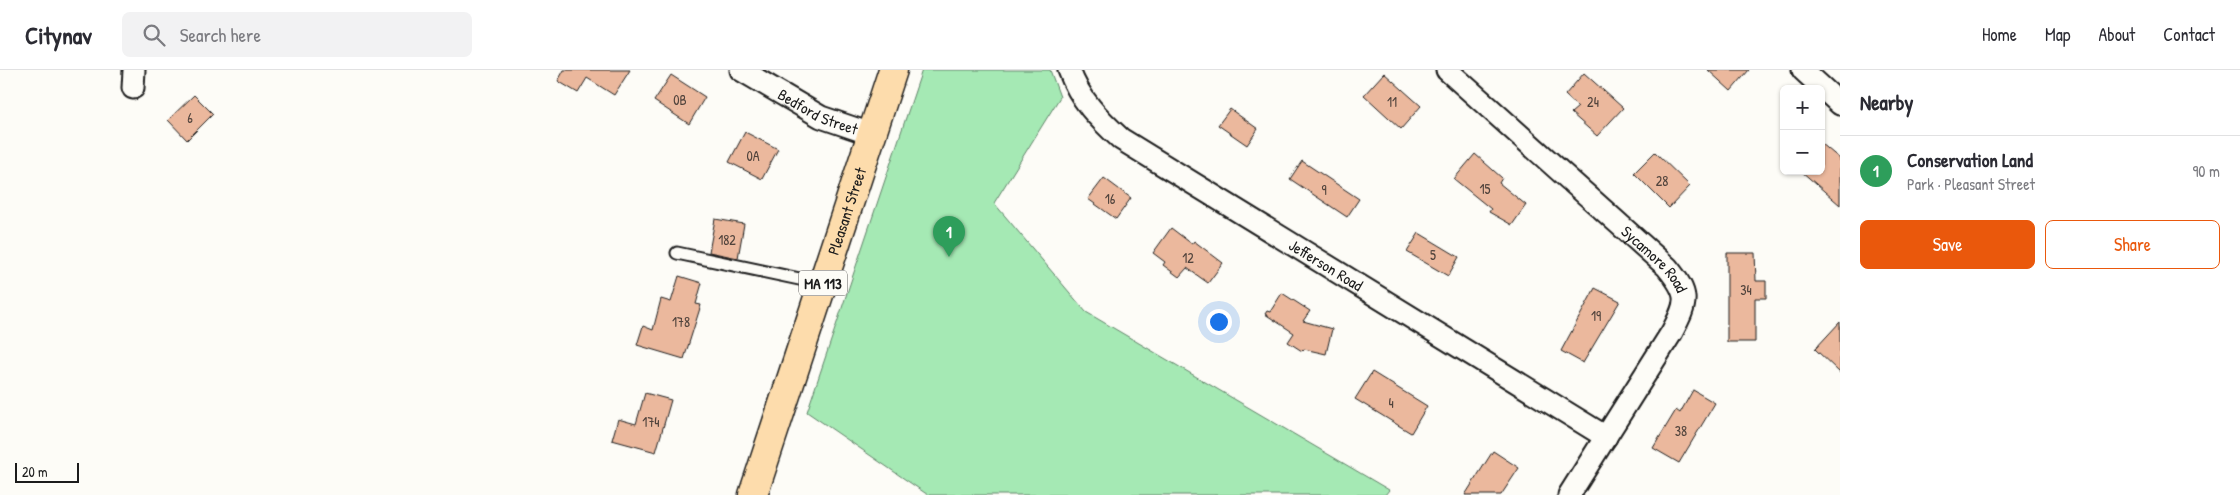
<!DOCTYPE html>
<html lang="en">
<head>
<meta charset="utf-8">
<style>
  :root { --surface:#fff; --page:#f2f2f3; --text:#2b2b33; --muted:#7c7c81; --line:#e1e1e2; --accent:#ea580c }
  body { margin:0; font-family:"Patrick Hand",sans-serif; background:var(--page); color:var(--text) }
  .controls { position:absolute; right:15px; top:15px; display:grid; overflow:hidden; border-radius:8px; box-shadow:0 1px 4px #0004 }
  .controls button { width:45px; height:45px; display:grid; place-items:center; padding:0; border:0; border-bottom:1px solid var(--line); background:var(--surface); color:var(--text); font:25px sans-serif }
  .scale { position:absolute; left:15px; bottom:12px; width:64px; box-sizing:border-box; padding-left:5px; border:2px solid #1c1c1c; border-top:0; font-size:14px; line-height:18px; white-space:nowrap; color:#1c1c1c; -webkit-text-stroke:4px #fdfcf7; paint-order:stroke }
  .you { position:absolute; left:1218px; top:251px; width:18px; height:18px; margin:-12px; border:4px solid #fff; border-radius:50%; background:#1a73e8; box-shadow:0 0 0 8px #1a73e833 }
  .badge { display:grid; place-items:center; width:32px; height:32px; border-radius:50%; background:var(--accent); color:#fff; font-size:16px; font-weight:700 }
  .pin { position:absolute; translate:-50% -41px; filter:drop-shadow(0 1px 2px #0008) }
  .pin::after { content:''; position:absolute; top:26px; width:18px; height:15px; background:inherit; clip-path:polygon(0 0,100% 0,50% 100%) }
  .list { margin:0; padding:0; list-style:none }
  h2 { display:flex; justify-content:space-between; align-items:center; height:65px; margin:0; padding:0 20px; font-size:21px }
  h2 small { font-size:16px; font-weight:400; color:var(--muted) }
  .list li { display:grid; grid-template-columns:32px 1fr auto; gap:15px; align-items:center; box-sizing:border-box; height:70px; padding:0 20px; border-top:1px solid var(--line) }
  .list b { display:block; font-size:19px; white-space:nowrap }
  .list p { margin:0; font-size:16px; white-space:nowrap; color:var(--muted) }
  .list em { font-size:16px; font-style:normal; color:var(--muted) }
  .actions { display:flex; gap:10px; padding:15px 20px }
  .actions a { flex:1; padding:11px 0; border:1px solid var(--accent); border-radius:8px; text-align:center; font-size:18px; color:var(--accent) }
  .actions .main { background:var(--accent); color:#fff }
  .icon { flex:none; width:28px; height:28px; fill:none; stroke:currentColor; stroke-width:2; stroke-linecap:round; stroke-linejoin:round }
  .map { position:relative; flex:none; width:1840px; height:425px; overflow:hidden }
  header { display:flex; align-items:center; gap:30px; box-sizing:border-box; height:70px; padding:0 25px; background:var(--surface); border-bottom:1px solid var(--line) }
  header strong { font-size:24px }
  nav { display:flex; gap:28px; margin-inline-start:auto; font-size:18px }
  .search { width:350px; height:45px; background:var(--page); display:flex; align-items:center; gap:12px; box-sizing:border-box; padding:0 18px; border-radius:8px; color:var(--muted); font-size:19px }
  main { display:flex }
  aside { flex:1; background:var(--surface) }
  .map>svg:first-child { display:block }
  .green { fill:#a5e9b4; stroke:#608268 }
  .building { fill:#ebb89d; stroke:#1c1c1c }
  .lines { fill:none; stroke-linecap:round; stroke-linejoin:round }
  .service-casing { stroke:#1c1c1c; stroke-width:15 }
  .minor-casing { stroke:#1c1c1c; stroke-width:25 }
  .primary-casing { stroke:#1c1c1c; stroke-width:31 }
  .service { stroke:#fdfcf7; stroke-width:11 }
  .minor { stroke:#fdfcf7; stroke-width:21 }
  .primary { stroke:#fddcac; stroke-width:28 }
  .labels { text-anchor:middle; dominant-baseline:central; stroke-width:4; stroke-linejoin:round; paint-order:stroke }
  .number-label { font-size:14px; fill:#50433c }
  .shield { fill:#fdfcf7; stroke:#605f5e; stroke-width:1 }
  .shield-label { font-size:15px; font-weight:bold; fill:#1c1c1c }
  .street-label { font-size:16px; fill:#1c1c1c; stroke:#fdfcf7 }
</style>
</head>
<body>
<header>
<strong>Citynav</strong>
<div class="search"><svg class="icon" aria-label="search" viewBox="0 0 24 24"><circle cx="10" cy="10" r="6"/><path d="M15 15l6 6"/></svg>Search here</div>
<nav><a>Home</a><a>Map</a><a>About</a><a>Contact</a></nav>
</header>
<main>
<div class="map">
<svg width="1840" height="425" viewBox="0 0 1840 425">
  <rect width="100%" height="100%" fill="#fdfcf7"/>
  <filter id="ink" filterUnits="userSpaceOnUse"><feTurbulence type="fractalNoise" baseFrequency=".02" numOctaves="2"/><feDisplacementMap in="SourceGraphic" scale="10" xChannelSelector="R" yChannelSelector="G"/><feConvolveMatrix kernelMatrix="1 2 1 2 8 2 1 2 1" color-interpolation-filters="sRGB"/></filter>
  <g filter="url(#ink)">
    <path class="green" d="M 922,0 L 1050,0 L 1060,27 L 994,133 L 1086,242 L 1389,420 L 1385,425 L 928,425 L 807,342 Z"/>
    <path class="building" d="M 564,0 L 630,0 L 614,25 L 587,8 L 578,23 L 558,11 Z
      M 1708,0 L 1749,0 L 1731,21 Z
      M 1384,3 L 1421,36 L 1401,59 L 1364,25 Z
      M 1584,3 L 1623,38 L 1597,66 L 1571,43 L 1578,37 L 1565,25 Z
      M 671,5 L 705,27 L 689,54 L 654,31 Z
      M 194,25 L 213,44 L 187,70 L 168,50 Z
      M 1230,39 L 1258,59 L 1247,75 L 1218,55 Z
      M 745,62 L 778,79 L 762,109 L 729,92 Z
      M 1821,73 L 1840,89 L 1840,135 L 1801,101 L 1821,101 Z
      M 1655,82 L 1690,116 L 1669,138 L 1634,103 Z
      M 1475,84 L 1502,108 L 1499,113 L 1526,135 L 1512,155 L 1489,142 L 1491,139 L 1454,109 Z
      M 1302,91 L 1359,129 L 1347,147 L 1290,109 Z
      M 1104,108 L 1131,128 L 1116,149 L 1088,129 Z
      M 715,149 L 744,154 L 738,188 L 709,182 Z
      M 1171,158 L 1192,174 L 1194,171 L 1223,193 L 1208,213 L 1187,198 L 1179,207 L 1163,195 L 1165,192 L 1153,183 Z
      M 1419,163 L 1459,187 L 1448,206 L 1407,182 Z
      M 1727,183 L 1755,183 L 1756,211 L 1766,211 L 1766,228 L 1755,228 L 1755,272 L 1727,272 Z
      M 679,206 L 702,213 L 696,234 L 701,235 L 684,289 L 637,275 L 643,256 L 653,260 L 661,229 L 671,232 Z
      M 1595,218 L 1620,231 L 1583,293 L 1561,281 Z
      M 1282,223 L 1310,241 L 1303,251 L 1332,259 L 1326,284 L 1304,279 L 1302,281 L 1288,272 L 1294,263 L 1265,244 L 1267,241 L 1270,242 Z
      M 1840,252 L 1840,303 L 1815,279 Z
      M 1372,302 L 1427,336 L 1411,363 L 1355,329 Z
      M 1693,320 L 1715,333 L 1679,393 L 1653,378 L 1676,340 L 1680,343 Z
      M 645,323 L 671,330 L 656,382 L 612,370 L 618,349 L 636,354 Z
      M 1493,381 L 1519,398 L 1501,425 L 1465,425 Z"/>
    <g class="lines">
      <g class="service-casing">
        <path id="service" d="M 677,183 L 823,214"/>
      </g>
      <g class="minor-casing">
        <g id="minor">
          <path id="s1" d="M 741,0 L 821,47 L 871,64"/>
          <path id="s2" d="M 1069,0 C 1080,30 1098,48 1121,69 L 1606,367"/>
          <path id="s3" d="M 1447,0 L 1667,197 C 1690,225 1688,231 1672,262 L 1569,425"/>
          <path d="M 1803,0 L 1840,34"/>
          <path d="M 133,18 L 134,0"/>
        </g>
      </g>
      <g class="primary-casing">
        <g id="primary">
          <path id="s4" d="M 753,425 L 893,0"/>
        </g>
      </g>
      <use href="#service" class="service"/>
      <use href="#minor" class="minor"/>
      <use href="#primary" class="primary"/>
    </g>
  </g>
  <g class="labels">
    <g class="number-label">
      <text x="680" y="29">0B</text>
      <text x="1392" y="31">11</text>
      <text x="1593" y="31">24</text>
      <text x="190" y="47">6</text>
      <text x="753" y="85">0A</text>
      <text x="1662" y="110">28</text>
      <text x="1485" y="118">15</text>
      <text x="1324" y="119">9</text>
      <text x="1110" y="128">16</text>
      <text x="727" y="169">182</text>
      <text x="1433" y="184">5</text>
      <text x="1188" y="187">12</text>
      <text x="1746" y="219">34</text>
      <text x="1596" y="245">19</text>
      <text x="681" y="251">178</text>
      <text x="1391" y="332">4</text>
      <text x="651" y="351">174</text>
      <text x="1681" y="360">38</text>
    </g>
    <rect class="shield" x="799" y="200.5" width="48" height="25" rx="4"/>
    <g class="shield-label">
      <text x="823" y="213">MA 113</text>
    </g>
    <g class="street-label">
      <text stroke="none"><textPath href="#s1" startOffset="88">Bedford Street</textPath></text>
      <text stroke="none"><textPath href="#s4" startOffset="299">Pleasant Street</textPath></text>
      <text stroke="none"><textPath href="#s3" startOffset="281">Sycamore Road</textPath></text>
      <text stroke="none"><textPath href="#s2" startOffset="328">Jefferson Road</textPath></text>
    </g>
  </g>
</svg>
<div class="controls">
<button>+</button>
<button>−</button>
</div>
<div class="scale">20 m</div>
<div class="you"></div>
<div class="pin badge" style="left:949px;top:187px;background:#2e9e5b">1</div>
</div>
<aside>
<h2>Nearby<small></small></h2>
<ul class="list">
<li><span class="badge" style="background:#2e9e5b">1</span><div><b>Conservation Land</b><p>Park · Pleasant Street</p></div><em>90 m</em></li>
</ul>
<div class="actions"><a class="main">Save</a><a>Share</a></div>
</aside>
</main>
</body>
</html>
